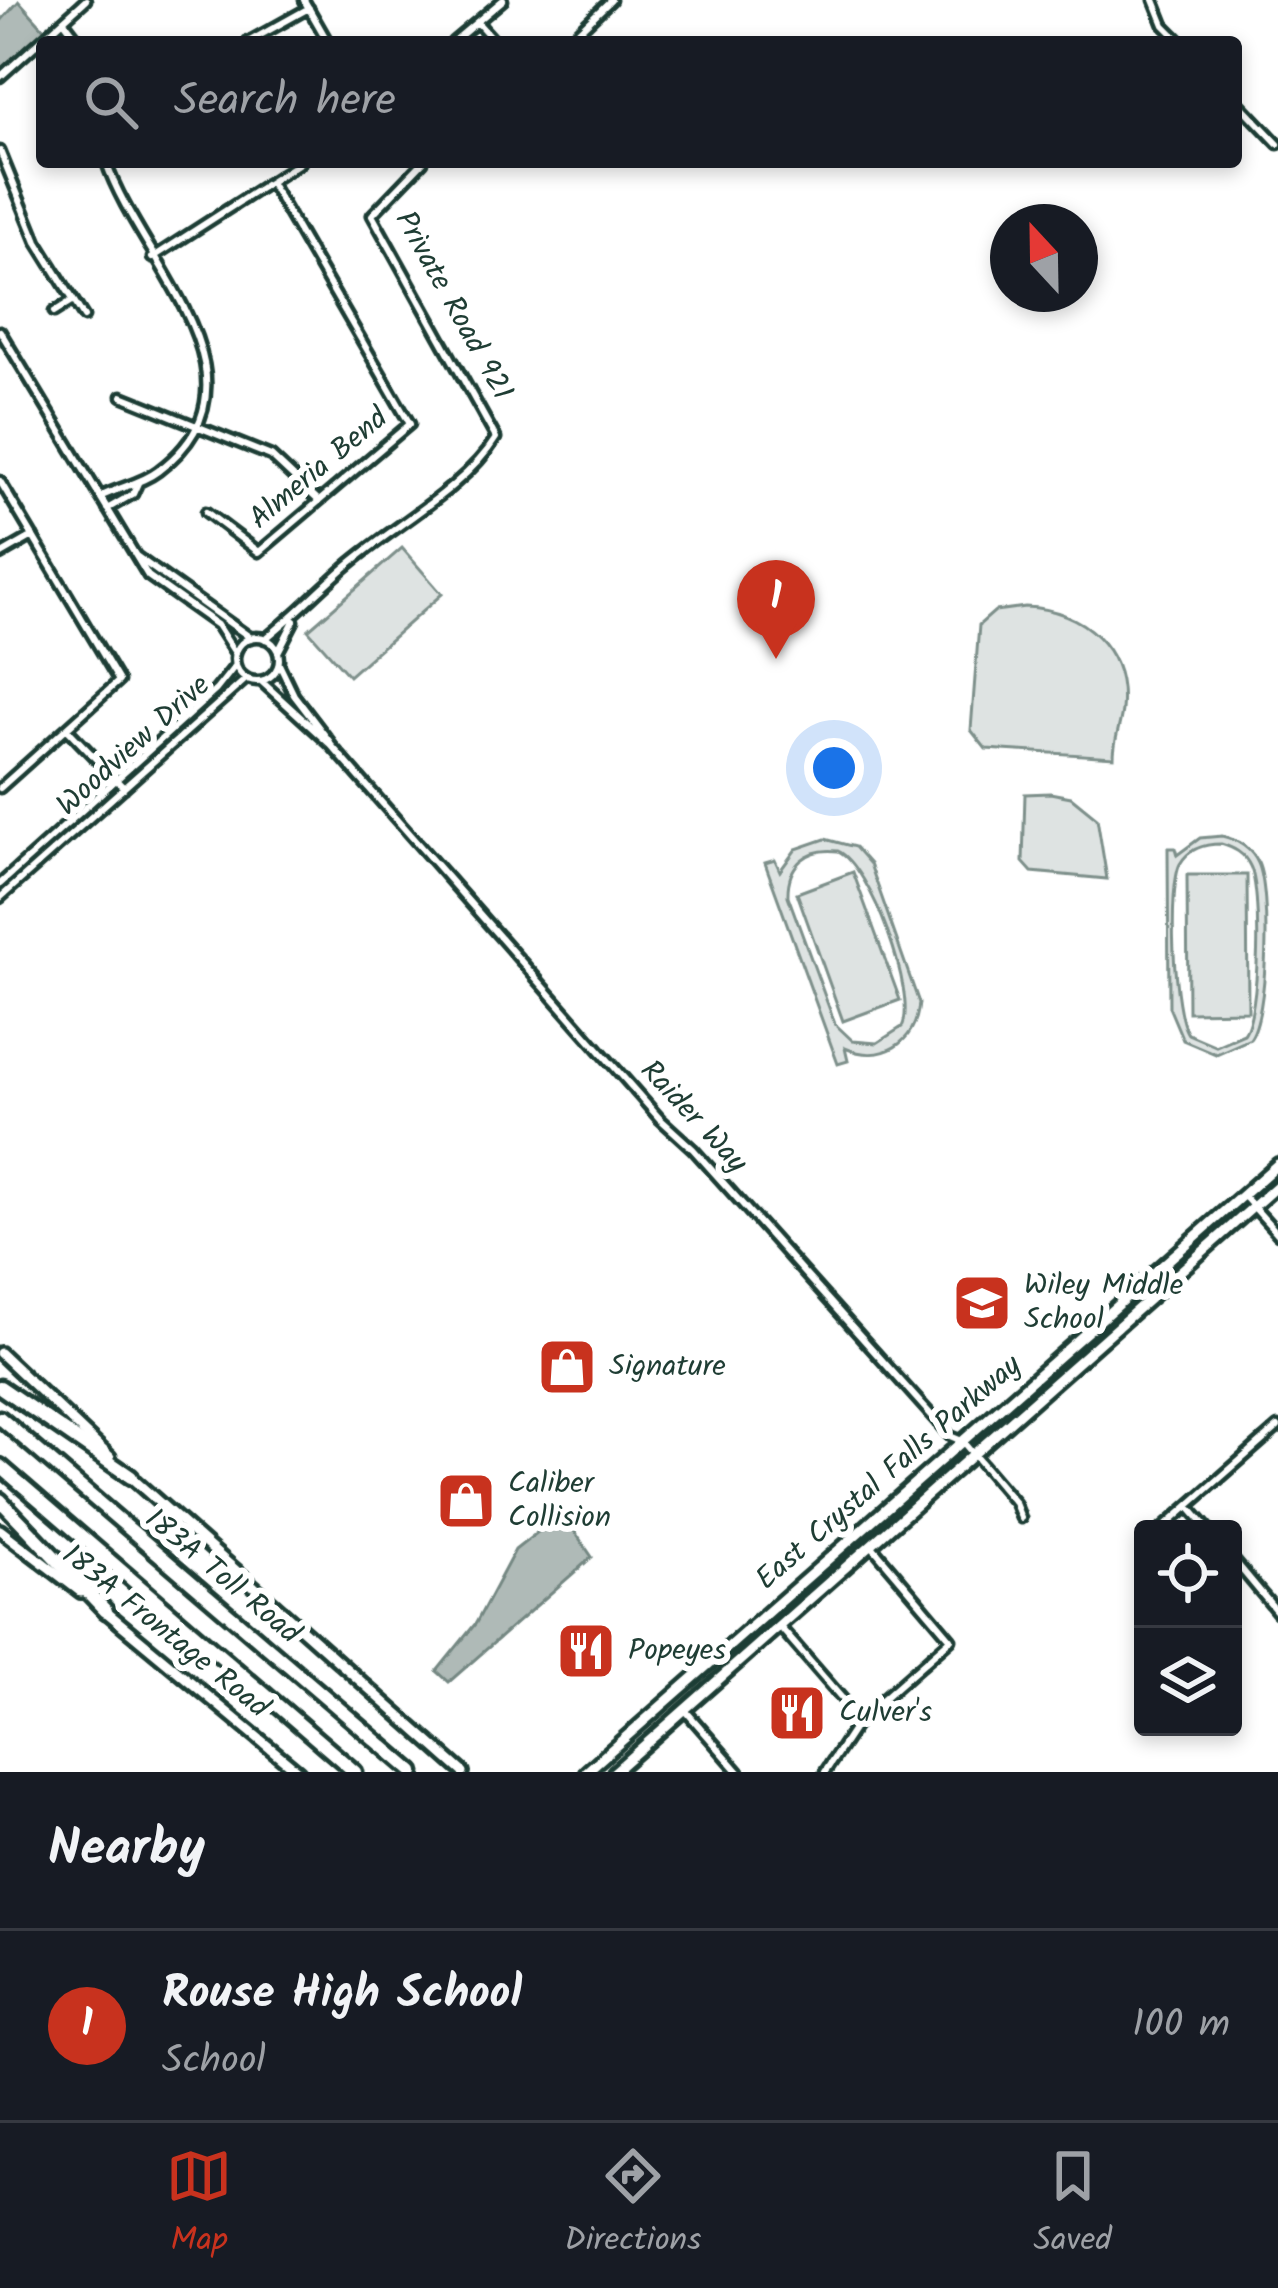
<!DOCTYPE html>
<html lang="en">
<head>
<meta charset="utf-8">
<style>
  :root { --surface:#171b24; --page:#20242c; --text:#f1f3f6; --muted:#9ea1a6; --line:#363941; --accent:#c8321e }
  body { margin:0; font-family:Kalam,sans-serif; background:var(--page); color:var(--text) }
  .controls { position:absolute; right:36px; bottom:36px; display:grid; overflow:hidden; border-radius:12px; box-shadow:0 6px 18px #0003 }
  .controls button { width:108px; height:108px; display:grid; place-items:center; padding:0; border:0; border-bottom:3px solid var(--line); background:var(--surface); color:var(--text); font:60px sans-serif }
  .compass { position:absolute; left:990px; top:204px; width:108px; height:108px; border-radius:50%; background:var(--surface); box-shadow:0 6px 18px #0003; rotate:338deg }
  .you { position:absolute; left:834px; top:768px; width:42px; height:42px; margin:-30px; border:9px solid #fff; border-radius:50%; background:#1a73e8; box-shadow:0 0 0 18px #1a73e833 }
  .badge { display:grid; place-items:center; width:78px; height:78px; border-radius:50%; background:var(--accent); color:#fff; font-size:39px; font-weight:700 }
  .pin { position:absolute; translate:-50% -99px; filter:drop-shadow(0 3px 6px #0008) }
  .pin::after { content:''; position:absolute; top:63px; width:42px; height:36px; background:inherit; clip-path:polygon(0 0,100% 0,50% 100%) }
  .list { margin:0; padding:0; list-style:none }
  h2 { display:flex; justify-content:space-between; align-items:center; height:156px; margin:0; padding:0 48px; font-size:51px }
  h2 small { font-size:39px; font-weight:400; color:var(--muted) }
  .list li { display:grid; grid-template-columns:78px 1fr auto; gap:36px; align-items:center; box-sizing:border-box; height:192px; padding:0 48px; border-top:3px solid var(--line) }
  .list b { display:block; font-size:45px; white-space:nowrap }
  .list p { margin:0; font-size:39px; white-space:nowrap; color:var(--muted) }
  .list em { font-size:39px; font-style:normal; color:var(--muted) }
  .icon { flex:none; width:66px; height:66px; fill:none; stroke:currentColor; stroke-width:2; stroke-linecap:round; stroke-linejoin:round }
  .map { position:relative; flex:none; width:1278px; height:1772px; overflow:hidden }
  .search { position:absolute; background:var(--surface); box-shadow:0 6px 18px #0003; left:36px; right:36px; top:36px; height:132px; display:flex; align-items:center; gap:30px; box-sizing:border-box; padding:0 42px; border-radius:12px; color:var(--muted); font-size:45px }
  .sheet { height:348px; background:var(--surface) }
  nav { display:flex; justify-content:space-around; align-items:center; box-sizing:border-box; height:168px; border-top:3px solid var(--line); background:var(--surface); font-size:33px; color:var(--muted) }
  nav a { display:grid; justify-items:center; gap:6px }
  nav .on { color:var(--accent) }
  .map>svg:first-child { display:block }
  .green { fill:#dee3e2; stroke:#7e908b; stroke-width:3; fill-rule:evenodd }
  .water { fill:#afbab7; stroke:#758883; stroke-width:3 }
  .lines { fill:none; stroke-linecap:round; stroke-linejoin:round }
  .minor-casing { stroke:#1f3d34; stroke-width:15 }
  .secondary-casing { stroke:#1f3d34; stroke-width:18 }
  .motorway-casing { stroke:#1f3d34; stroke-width:21 }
  .minor { stroke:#fff; stroke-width:6 }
  .secondary { stroke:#fff; stroke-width:9 }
  .motorway { stroke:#fff; stroke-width:12 }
  .labels { text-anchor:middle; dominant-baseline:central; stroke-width:12; stroke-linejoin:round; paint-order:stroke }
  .street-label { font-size:30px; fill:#1f3d34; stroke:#fff }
  .poi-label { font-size:30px; fill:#1f3d34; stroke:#fff; text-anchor:start }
</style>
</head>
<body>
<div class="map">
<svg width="1278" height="1772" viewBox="0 0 1278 1772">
  <rect width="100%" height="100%" fill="#fff"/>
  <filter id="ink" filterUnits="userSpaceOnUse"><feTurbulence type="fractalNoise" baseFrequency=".00833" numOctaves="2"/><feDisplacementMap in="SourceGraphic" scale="24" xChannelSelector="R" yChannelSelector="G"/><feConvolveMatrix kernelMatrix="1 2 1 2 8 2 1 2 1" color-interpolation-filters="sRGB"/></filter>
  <g filter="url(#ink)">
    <path class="green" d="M 402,548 L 442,594 L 349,676 L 308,630 Z
      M 1025,607 C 1083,609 1128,649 1122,710 C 1120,727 1114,740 1114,757 L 986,749 L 971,730 L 979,625 L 995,611 Z
      M 1050,793 L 1071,797 L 1097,818 L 1107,879 L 1032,872 L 1023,862 L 1025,794 Z
      M 1222,836 C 1238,840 1251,848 1258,863 C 1271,892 1268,1016 1250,1039 L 1216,1054 L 1183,1040 L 1169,1007 L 1168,848 L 1175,848 L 1177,855 L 1200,838 ZM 1221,844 C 1234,848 1244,853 1250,866 C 1262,890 1260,1013 1244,1034 L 1216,1046 L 1188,1034 C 1173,1014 1168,888 1180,864 C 1189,848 1204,844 1221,844 Z
      M 825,839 L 855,847 L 870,864 L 919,1003 C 916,1044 882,1064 845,1048 L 848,1061 L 838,1064 L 765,863 L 775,860 L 780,871 L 796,849 ZM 838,851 C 870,865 918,996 902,1027 L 877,1043 L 853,1041 L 835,1024 L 788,896 C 787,865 807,847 838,851 Z
      M 853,872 L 900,1000 L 843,1021 L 797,893 Z
      M 1187,875 L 1247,875 L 1248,1011 L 1188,1012 Z"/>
    <path class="water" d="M 19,1 L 46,31 L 0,73 L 0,22 Z
      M 562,1513 L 592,1557 L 449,1682 L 437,1671 L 476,1623 L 515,1550 Z"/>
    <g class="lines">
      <g class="minor-casing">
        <path id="minor" d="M 304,0 L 328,42
          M 1154,0 L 1164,25 L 1181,42
          M 64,21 L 80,42
          M 477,22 L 495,42
          M 248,42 L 309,8
          M 453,42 L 503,0
          M 567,42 L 611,0
          M 0,77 L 86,0
          M 1236,100 L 1278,144
          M 0,151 L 37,242 L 84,317
          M 152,258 L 301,162
          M 54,312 L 73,300
          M 0,331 L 148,576 L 217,625 L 235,653
          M 122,396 L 271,456 L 319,501
          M 0,481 L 119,681 L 0,788
          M 100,497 C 119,487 141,484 158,471 C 279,381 139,261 106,162
          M 107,509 L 133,494 L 138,483
          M 206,512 L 259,552 L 410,424 L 270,182
          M 0,555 L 33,536
          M 136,556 L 251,638
          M235 659a22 22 0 1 1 44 0a22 22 0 1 1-44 0Z
          M 265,639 C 293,617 315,594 341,571 C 387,529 463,491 496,438 L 372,215 L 423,162
          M 278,652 L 294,621
          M 279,664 L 294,695 L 330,742
          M 261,681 L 331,745 L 660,1119 L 693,1149 L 950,1436 L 962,1441 L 1015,1503 L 1021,1518
          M 67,729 L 124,788
          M 0,884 L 216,690 L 235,666
          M 0,898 L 246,679
          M 1243,1195 L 1278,1234
          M 1188,1506 L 1208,1529
          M 1162,1529 L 1278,1427
          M 1233,1559 L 1278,1613
          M 780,1627 L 860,1719
          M 685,1710 L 739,1772
          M 825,1772 L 860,1719 L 951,1639 L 872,1546"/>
      </g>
      <g class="secondary-casing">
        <path id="secondary" d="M 0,1353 L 110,1457
          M 126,1473 L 463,1772
          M 0,1530 L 81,1592
          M 104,1610 L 299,1772
          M 586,1772 L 1278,1164
          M 614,1772 L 1278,1185"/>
      </g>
      <g class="motorway-casing">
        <path id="motorway" d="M 0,1387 L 131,1477
          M 0,1418 L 413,1772
          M 0,1466 L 355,1772
          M 0,1500 L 106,1611"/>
      </g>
      <use href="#minor" class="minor"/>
      <use href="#secondary" class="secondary"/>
      <use href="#motorway" class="motorway"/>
    </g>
  </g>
  <defs>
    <g id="school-square" transform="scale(3)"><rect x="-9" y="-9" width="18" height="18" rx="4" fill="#c8321e" stroke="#fff"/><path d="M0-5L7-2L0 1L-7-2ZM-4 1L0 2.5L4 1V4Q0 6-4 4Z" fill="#fff"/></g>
    <g id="shop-square" transform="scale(3)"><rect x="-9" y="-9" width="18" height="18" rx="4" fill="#c8321e" stroke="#fff"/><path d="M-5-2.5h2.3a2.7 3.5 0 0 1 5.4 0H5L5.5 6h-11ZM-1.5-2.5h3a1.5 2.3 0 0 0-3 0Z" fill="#fff"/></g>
    <g id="restaurant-square" transform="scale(3)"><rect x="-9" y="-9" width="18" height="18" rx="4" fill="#c8321e" stroke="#fff"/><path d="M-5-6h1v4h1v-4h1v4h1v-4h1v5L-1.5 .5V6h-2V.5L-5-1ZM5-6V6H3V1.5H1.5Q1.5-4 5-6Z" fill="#fff"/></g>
  </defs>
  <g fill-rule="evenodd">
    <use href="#school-square" x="982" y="1303"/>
    <use href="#shop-square" x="567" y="1367"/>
    <use href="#shop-square" x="466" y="1501"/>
    <use href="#restaurant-square" x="586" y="1651"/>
    <use href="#restaurant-square" x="797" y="1713"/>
  </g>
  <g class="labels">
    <g class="street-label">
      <text transform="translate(453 306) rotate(61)">Private Road 921</text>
      <text transform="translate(319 469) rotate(-40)">Almeria Bend</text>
      <text transform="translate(134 746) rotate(-42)">Woodview Drive</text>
      <text transform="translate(693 1117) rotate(47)">Raider Way</text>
      <text transform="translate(889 1473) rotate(-41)">East Crystal Falls Parkway</text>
      <text transform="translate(222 1577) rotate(40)">183A Toll Road</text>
      <text transform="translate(165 1632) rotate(39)">183A Frontage Road</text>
    </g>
    <g class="poi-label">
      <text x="1024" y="1286">Wiley Middle<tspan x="1024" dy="34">School</tspan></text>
      <text x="609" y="1367">Signature</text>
      <text x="508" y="1484">Caliber<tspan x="508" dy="34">Collision</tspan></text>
      <text x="628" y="1651">Popeyes</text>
      <text x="839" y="1713">Culver's</text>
    </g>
  </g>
</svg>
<div class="controls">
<button><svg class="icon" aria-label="locate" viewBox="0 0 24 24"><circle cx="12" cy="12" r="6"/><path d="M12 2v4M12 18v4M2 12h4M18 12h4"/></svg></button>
<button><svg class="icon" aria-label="layers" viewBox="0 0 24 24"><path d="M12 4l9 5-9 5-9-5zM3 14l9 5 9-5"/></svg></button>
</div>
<svg class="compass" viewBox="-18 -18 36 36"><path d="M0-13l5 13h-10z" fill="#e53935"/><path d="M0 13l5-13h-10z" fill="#9ea1a6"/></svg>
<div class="you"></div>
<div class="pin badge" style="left:776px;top:659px">1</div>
<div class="search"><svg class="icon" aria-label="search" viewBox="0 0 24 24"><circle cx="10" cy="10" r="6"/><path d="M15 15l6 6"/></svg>Search here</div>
</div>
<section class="sheet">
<h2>Nearby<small></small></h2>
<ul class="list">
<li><span class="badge">1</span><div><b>Rouse High School</b><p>School</p></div><em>100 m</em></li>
</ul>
</section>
<nav>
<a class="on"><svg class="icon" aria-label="map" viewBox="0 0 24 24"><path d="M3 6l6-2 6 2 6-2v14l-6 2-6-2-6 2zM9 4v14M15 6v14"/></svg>Map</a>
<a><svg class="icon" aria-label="directions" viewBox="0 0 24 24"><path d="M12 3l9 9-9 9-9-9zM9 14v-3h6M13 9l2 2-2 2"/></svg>Directions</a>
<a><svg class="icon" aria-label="saved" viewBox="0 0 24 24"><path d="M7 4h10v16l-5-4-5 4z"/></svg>Saved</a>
</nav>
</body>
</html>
